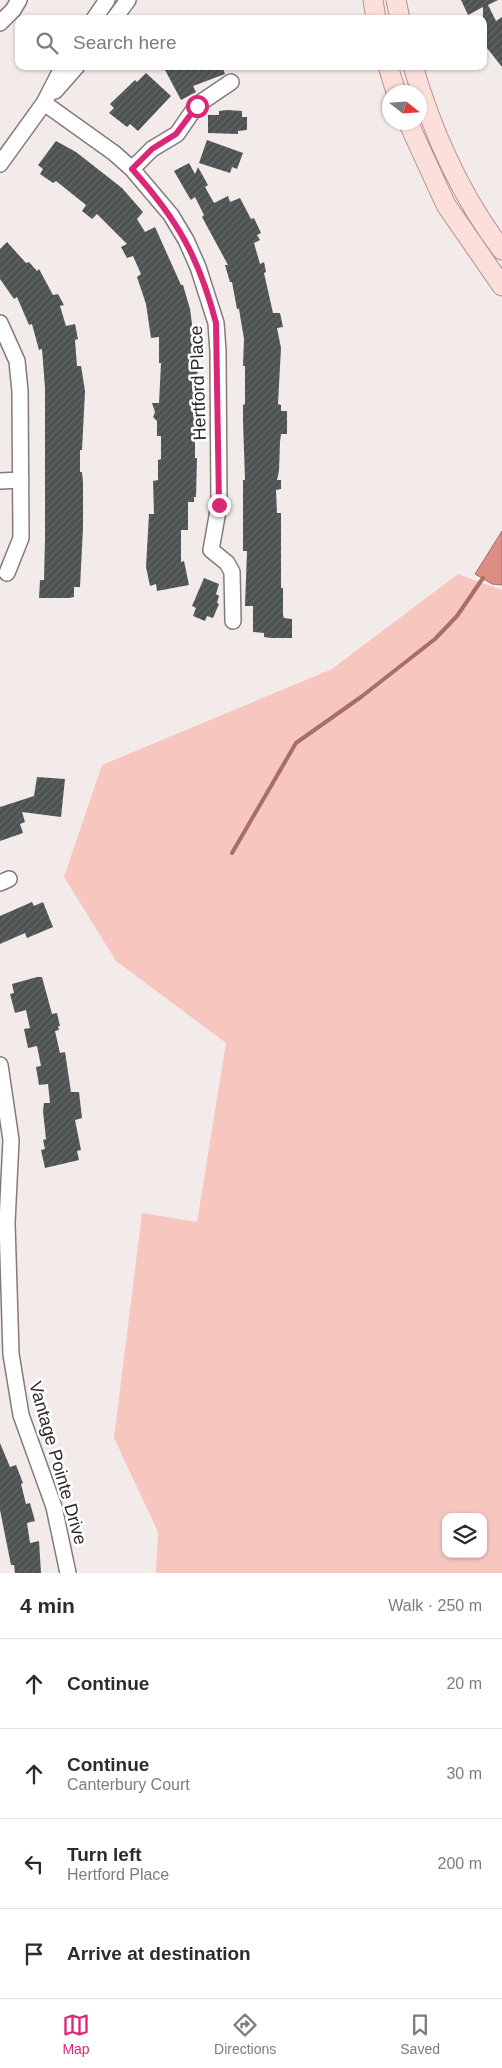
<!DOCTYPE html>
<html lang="en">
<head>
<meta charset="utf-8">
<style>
  :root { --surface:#fff; --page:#f2f2f3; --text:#2b2b33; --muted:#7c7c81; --line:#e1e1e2; --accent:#db2777 }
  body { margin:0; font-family:Helvetica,sans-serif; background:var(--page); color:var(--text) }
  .controls { position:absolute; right:15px; bottom:15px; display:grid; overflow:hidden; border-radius:10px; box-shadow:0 1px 4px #0004 }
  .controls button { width:45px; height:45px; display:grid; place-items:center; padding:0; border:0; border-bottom:1px solid var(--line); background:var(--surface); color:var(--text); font:25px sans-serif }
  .compass { position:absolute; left:382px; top:85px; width:45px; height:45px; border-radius:50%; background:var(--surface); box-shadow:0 1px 4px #0004; rotate:107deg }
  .stop { position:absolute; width:15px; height:15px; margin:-11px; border:4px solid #db2777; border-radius:50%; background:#fff }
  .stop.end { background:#db2777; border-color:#fff; box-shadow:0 1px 5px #0008 }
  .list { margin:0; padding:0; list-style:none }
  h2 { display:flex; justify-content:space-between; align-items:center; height:65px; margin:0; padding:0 20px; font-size:21px }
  h2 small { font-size:16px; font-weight:400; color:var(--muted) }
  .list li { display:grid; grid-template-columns:32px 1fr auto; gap:15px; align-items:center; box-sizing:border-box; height:90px; padding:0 20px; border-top:1px solid var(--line) }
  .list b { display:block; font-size:19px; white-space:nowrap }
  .list p { margin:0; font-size:16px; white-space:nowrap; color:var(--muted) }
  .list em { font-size:16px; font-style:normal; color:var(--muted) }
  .icon { flex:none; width:28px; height:28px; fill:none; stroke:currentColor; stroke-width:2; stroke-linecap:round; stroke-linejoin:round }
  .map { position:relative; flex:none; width:502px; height:1573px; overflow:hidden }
  .search { position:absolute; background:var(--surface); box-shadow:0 1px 4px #0004; left:15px; right:15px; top:15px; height:55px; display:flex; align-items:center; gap:12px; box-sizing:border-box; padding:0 18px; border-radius:10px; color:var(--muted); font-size:19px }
  .sheet { height:425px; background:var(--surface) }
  nav { display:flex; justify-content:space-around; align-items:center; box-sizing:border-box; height:70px; border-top:1px solid var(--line); background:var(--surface); font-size:14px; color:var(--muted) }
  nav a { display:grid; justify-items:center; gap:2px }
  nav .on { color:var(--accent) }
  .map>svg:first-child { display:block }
  .grass { fill:#f7c6bf; fill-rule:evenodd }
  .water { fill:#dd8d83; stroke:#a86f68 }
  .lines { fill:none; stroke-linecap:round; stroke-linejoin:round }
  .stream { stroke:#a86f68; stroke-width:4 }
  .building { fill:url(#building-hatch) }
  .minor-casing { stroke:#837b7a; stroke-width:18 }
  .major-casing { stroke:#b2928d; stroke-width:21 }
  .minor { stroke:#fff; stroke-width:15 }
  .major { stroke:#fcdfdb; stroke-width:19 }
  .route { stroke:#db2777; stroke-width:6 }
  .labels { text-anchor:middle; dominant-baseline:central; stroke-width:5; stroke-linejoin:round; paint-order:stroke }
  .street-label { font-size:18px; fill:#2d2a29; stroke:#fff }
</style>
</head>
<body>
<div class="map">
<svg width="502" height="1573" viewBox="0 0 502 1573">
  <defs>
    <pattern id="building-hatch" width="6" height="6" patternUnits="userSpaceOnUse" patternTransform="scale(1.25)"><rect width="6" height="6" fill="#4d5352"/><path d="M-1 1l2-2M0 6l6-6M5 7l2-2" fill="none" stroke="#646968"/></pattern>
  </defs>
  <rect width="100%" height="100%" fill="#f3ebea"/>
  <path class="grass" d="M 458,574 L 502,590 L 502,1573 L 156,1573 L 158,1532 L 114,1438 L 142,1213 L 197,1222 L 226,1043 L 116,961 L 64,877 L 102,765 L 332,669 ZM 446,1517 L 483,1517 L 483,1554 L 446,1554 Z"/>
  <path class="water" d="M 502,531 L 502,585 L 492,584 L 475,574 Z"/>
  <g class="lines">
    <path class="stream" d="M 232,853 L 296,743 L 361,697 L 435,639 L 457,616 L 483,578"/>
  </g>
  <path class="building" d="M 461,0 L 498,0 L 488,5 L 496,21 L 502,17 L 502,67 L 483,43 L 483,7 L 468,15 Z
    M 171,66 L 222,66 L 225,74 L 193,86 L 196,92 L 181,100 L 165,70 Z
    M 146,73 L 171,96 L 138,131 L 130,124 L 127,127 L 109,113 L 114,108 L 110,104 L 135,80 L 137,82 Z
    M 227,110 L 242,111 L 242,117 L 247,117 L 247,130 L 238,131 L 238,134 L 208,133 L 208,115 L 219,115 L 219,111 Z
    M 207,140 L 243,153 L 237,169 L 232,167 L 230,173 L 199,163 Z
    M 56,141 L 76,152 L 122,188 L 143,212 L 137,219 L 145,232 L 155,227 L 181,285 L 183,285 L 190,309 L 195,347 L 197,347 L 198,419 L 195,419 L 195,458 L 197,458 L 196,497 L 194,497 L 194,502 L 188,502 L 188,530 L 181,530 L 181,562 L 184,561 L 189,585 L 157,591 L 156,584 L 150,586 L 146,567 L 149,514 L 154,514 L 153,481 L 158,480 L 158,460 L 161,459 L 161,436 L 157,436 L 157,421 L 153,417 L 155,412 L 152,403 L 159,403 L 161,363 L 159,363 L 159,337 L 151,338 L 146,304 L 137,277 L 141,274 L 133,256 L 127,258 L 121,247 L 127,244 L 97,214 L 92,219 L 82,211 L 86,205 L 56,181 L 53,183 L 40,174 L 43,169 L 38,165 Z
    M 189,163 L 195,174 L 198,167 L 208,185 L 205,187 L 214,203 L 228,196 L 230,202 L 240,198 L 251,219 L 254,218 L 261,233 L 257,235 L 260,240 L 254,243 L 260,264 L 264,262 L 266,272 L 264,273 L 273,313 L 280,313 L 283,327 L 277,328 L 281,348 L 278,404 L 281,405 L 281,411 L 287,411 L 287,434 L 281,434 L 280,442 L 279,471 L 277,480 L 281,480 L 281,489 L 276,490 L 277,513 L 281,513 L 281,588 L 283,588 L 283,615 L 284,618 L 292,619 L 292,638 L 271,638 L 264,637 L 264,633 L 253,632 L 253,606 L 245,606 L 247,551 L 243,551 L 243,480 L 245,480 L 243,421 L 243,405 L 245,404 L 245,366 L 243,366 L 244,339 L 239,309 L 237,309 L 232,282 L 230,282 L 225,265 L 228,265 L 202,217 L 204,215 L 195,197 L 191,200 L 189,197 L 174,171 Z
    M 7,242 L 26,263 L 29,262 L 37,271 L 39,269 L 53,295 L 58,294 L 64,305 L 60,306 L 66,326 L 75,324 L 78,339 L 75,340 L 77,366 L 81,366 L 85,391 L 82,450 L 80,450 L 80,472 L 82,472 L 83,482 L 83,528 L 80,587 L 74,587 L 74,597 L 69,598 L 39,598 L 40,580 L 44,580 L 45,539 L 45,388 L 42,349 L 39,350 L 32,324 L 29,325 L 17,297 L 14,299 L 0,279 L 0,249 Z
    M 204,578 L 219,584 L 216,594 L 219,596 L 217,603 L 219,604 L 213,618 L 207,616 L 205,621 L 193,616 L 196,608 L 192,606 Z
    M 37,777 L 65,779 L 61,817 L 22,812 L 25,822 L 20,824 L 23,833 L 0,841 L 0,807 L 34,796 Z
    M 32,902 L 34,906 L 43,902 L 53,927 L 27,938 L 25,933 L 0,944 L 0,916 Z
    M 37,977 L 42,977 L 52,1014 L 57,1013 L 60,1026 L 58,1026 L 59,1030 L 55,1031 L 60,1053 L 65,1052 L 71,1092 L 79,1092 L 82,1118 L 75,1120 L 81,1150 L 77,1151 L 79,1160 L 45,1168 L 41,1150 L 45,1149 L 43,1140 L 46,1139 L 43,1111 L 44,1103 L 50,1103 L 48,1084 L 39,1085 L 36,1067 L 41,1066 L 37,1046 L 28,1048 L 24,1029 L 30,1028 L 26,1010 L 15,1013 L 10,994 L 14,993 L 12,984 Z
    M 0,1443 L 10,1467 L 16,1465 L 23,1483 L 21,1484 L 26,1504 L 30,1503 L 35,1521 L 27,1523 L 30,1543 L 39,1541 L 41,1573 L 15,1573 L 14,1565 L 11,1565 L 0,1510 Z"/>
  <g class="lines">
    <g class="minor-casing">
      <path id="minor" d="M 94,19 L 107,0
        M 114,19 L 128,0
        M 0,23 L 13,10 L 19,0
        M 55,91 L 77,66
        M 44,103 L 114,153 L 132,169 L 171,215 L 186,240 L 198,267 L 216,323 L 218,351 L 219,505 L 211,550 L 227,563 L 232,572 L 233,621
        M 0,164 L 44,103 L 63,66
        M 132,169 L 152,149 L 177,134 L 197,105 L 231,82
        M 0,323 L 17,361 L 20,391 L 21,538 L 7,573
        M 0,481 L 21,480
        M 0,883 L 9,879
        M 0,1065 L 11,1140 L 7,1223 L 11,1354 L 21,1415 L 54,1507 L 68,1573"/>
    </g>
    <g class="major-casing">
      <path id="major" d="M 373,0 L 376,19
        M 396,0 L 400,19
        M 388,66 L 396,92
        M 413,66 C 432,131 461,196 502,250
        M 408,122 L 446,205 L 502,286"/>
    </g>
    <use href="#minor" class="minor"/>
    <use href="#major" class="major"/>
  </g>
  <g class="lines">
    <path class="route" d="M 197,106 L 176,134 L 152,149 L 132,169 C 177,219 199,257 216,323 L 219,505"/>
  </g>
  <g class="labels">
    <g class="street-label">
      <text transform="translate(198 383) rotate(-92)">Hertford Place</text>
      <text transform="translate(58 1463) rotate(74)">Vantage Pointe Drive</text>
    </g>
  </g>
</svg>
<div class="controls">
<button><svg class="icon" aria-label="layers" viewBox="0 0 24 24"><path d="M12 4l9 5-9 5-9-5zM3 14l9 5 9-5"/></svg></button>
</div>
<svg class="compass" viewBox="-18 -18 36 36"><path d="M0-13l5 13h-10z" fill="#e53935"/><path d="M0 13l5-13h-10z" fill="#7c7c81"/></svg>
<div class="stop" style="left:197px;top:106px"></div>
<div class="stop end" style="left:219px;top:505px"></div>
<div class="search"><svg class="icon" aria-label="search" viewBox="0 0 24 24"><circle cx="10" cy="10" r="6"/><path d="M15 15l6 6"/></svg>Search here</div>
</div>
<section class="sheet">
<h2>4 min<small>Walk · 250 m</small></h2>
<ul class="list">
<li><svg class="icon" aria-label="ahead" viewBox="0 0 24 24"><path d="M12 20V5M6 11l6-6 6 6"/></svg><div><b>Continue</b></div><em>20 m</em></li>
<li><svg class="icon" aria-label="ahead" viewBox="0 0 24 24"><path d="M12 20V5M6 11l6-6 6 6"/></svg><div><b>Continue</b><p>Canterbury Court</p></div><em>30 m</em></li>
<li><svg class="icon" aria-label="left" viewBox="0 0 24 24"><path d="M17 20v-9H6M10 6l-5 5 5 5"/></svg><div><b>Turn left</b><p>Hertford Place</p></div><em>200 m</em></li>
<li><svg class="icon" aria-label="arrive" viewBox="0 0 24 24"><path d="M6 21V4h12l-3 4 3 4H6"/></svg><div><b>Arrive at destination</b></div></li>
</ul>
</section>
<nav>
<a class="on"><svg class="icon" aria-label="map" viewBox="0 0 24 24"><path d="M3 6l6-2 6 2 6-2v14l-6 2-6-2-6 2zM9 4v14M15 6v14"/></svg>Map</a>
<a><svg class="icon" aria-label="directions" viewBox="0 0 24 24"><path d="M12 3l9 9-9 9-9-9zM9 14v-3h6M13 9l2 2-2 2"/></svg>Directions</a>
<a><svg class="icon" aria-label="saved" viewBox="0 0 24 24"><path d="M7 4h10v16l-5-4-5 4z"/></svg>Saved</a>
</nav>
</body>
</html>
